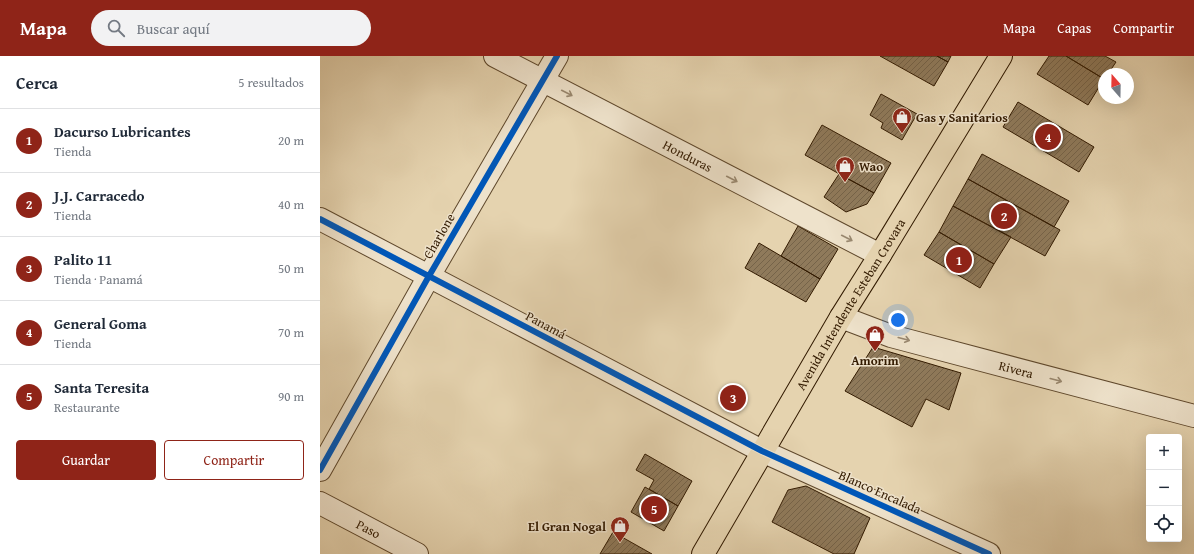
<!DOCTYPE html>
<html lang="es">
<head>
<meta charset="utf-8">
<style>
  :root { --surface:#fff; --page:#f2f2f3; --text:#1f2937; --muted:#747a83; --line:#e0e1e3; --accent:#8f2418 }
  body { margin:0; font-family:"Gentium Book Plus",serif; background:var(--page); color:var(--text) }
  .controls { position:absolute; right:12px; bottom:12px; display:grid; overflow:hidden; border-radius:4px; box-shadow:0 4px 16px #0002 }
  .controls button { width:36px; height:36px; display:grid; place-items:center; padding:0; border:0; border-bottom:1px solid var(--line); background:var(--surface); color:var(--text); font:20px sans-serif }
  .compass { position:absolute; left:778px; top:12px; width:36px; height:36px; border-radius:50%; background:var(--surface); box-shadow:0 4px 16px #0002; rotate:340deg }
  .you { position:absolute; left:578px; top:264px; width:14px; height:14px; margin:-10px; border:3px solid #fff; border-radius:50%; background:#1a73e8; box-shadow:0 0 0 6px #1a73e833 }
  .badge { display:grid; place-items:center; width:26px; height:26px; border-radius:50%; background:var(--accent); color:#fff; font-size:13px; font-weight:700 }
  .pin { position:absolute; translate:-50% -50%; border:2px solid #fff; box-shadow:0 1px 4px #0006 }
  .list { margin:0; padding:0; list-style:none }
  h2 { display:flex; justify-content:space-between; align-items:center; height:52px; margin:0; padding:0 16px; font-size:17px }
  h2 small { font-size:13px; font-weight:400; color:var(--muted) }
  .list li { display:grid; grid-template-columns:26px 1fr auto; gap:12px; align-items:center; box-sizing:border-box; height:64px; padding:0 16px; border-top:1px solid var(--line) }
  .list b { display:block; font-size:15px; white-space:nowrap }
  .list p { margin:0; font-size:13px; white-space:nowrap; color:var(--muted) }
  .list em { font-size:13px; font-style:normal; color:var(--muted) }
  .actions { display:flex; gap:8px; padding:12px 16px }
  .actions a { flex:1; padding:9px 0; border:1px solid var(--accent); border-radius:4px; text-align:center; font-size:14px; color:var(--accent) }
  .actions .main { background:var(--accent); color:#fff }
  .icon { flex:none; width:22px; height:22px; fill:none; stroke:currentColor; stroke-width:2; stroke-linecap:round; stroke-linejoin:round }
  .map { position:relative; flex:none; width:874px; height:498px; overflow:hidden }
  header { display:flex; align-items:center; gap:24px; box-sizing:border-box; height:56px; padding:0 20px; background:var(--accent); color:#fff }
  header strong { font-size:19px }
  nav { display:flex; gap:22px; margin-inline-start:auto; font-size:14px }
  .search { width:280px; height:36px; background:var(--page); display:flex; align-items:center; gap:10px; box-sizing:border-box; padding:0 14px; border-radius:22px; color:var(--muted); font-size:15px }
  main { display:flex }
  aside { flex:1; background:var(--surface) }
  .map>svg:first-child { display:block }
  .building { fill:url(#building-hatch); stroke:#321a00 }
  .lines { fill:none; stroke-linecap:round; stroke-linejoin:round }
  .minor-casing { stroke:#5f482c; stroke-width:24 }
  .major-casing { stroke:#321a00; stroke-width:24 }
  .minor { stroke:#eee2cb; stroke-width:22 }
  .major { stroke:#e5d3af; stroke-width:22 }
  .cycleway-casing { stroke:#eee2cb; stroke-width:8 }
  .cycleway { stroke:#0057b8; stroke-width:6 }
  .oneway { stroke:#998870 }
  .labels { text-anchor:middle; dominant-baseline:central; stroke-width:3; stroke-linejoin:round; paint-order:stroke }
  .poi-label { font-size:13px; font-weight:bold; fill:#321a00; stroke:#eee2cb; text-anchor:start }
  .street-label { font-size:13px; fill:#321a00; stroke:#eee2cb }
</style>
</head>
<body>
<header>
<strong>Mapa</strong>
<div class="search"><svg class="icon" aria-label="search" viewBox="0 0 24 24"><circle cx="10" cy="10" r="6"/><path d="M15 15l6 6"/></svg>Buscar aquí</div>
<nav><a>Mapa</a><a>Capas</a><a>Compartir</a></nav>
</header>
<main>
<aside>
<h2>Cerca<small>5 resultados</small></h2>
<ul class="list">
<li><span class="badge">1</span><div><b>Dacurso Lubricantes</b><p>Tienda</p></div><em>20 m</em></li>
<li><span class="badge">2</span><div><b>J.J. Carracedo</b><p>Tienda</p></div><em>40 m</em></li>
<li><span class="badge">3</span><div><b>Palito 11</b><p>Tienda · Panamá</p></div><em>50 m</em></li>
<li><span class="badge">4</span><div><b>General Goma</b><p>Tienda</p></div><em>70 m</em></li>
<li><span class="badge">5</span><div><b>Santa Teresita</b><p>Restaurante</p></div><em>90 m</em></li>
</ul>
<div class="actions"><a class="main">Guardar</a><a>Compartir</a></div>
</aside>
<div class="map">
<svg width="874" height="498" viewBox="0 0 874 498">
  <defs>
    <pattern id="building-hatch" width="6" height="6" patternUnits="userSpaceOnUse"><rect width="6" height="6" fill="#8f7a5b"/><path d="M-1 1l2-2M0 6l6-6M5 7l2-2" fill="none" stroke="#756349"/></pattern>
  </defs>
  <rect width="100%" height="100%" fill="#e5d3af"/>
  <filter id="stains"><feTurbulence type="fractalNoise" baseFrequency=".005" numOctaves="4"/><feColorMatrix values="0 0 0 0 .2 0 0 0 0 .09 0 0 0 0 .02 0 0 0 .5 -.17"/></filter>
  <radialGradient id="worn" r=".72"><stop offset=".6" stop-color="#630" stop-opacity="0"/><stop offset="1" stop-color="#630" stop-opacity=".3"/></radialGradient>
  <path class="building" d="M 560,0 L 617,0 L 628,6 L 614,30 Z
    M 617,0 L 631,0 L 628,6 Z
    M 729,0 L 746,0 L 784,23 L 768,49 L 717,18 Z
    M 746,0 L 785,0 L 796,6 L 788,18 L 784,18 L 784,23 Z
    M 561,38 L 597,58 L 582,84 L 561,72 L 563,67 L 550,59 Z
    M 698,46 L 774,91 L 759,116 L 683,71 Z
    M 502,69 L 571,107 L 554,137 L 485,99 Z
    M 662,98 L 749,145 L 734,171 L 648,123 Z
    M 519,118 L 554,137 L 547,148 L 526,156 L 504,141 Z
    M 648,123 L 740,174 L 725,200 L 633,150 Z
    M 633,150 L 691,181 L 674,208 L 619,176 Z
    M 478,170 L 518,193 L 500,223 L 461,200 Z
    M 619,176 L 674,208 L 660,232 L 604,199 Z
    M 439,187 L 500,223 L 486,246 L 425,212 Z
    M 553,291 L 641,317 L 629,354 L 606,343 L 592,371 L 525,335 Z
    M 325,398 L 372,425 L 358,450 L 329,433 L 334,424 L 316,414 Z
    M 486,430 L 550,462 L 534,498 L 514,498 L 452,466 L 468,434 Z
    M 325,431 L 358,450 L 344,475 L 311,456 Z
    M 293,476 L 332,498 L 280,498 Z"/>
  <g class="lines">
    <g class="minor-casing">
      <g id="minor">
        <path id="s1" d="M 175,0 L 560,199"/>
        <path d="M 0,163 L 442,395 L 669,498"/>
        <path id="s2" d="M 521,261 L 571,280 L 874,360"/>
        <path d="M 0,414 L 109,220 L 237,0"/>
        <path id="s3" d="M 0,447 L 97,498"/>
      </g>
    </g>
    <g class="major-casing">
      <g id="major">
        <path id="s4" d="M 383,498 L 521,261 L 560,199 L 681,0"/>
      </g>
    </g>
    <use href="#minor" class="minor"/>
    <use href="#major" class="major"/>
    <g class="cycleway-casing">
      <path id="cycleway" d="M 0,163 L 442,395 L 669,498
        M 0,414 L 109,220 L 237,0"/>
    </g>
    <use href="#cycleway" class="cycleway"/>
  </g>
  <defs><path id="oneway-shaft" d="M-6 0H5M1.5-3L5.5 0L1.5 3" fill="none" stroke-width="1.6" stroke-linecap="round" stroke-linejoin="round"/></defs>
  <g class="oneway">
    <use href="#oneway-shaft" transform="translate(247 37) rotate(27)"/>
    <use href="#oneway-shaft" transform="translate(412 123) rotate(27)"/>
    <use href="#oneway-shaft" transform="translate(527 182) rotate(27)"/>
    <use href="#oneway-shaft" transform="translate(584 283) rotate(15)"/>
    <use href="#oneway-shaft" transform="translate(736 324) rotate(15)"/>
  </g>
  <defs>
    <g id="shop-pin" transform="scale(1)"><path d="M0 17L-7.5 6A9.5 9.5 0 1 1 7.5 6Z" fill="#8f2418" stroke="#eee2cb"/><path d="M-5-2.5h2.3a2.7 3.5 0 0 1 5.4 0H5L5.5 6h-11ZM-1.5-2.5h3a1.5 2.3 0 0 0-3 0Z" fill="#fff"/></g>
  </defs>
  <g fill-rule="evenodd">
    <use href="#shop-pin" x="582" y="61"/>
    <use href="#shop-pin" x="525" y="110"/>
    <use href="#shop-pin" x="555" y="279"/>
    <use href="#shop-pin" x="300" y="470"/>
  </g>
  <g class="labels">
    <g class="poi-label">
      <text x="596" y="61">Gas y Sanitarios</text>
      <text x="539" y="110">Wao</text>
      <text x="555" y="304" text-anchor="middle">Amorim</text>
      <text x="286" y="470" text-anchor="end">El Gran Nogal</text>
    </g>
    <g class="street-label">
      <text stroke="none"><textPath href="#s1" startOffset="217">Honduras</textPath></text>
      <text transform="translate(119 180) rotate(-60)">Charlone</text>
      <text stroke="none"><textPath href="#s4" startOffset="290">Avenida Intendente Esteban Crovara</textPath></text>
      <text transform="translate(226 269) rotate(28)">Panamá</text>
      <text stroke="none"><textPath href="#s2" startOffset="183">Rivera</textPath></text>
      <text transform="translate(560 436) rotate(24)">Blanco Encalada</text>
      <text stroke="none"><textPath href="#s3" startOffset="55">Paso</textPath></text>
    </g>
  </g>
  <rect width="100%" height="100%" filter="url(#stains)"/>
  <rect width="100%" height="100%" fill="url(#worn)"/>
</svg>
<div class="controls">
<button>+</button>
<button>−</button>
<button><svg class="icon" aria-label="locate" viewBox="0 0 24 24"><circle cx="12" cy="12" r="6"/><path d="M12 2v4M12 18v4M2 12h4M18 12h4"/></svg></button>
</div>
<svg class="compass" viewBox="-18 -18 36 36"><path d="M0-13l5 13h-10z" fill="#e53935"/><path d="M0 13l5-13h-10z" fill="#747a83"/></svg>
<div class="you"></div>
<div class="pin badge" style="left:639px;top:204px">1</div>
<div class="pin badge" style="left:684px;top:160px">2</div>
<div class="pin badge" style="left:413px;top:342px">3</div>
<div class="pin badge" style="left:728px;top:81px">4</div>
<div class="pin badge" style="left:334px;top:453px">5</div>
</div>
</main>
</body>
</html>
